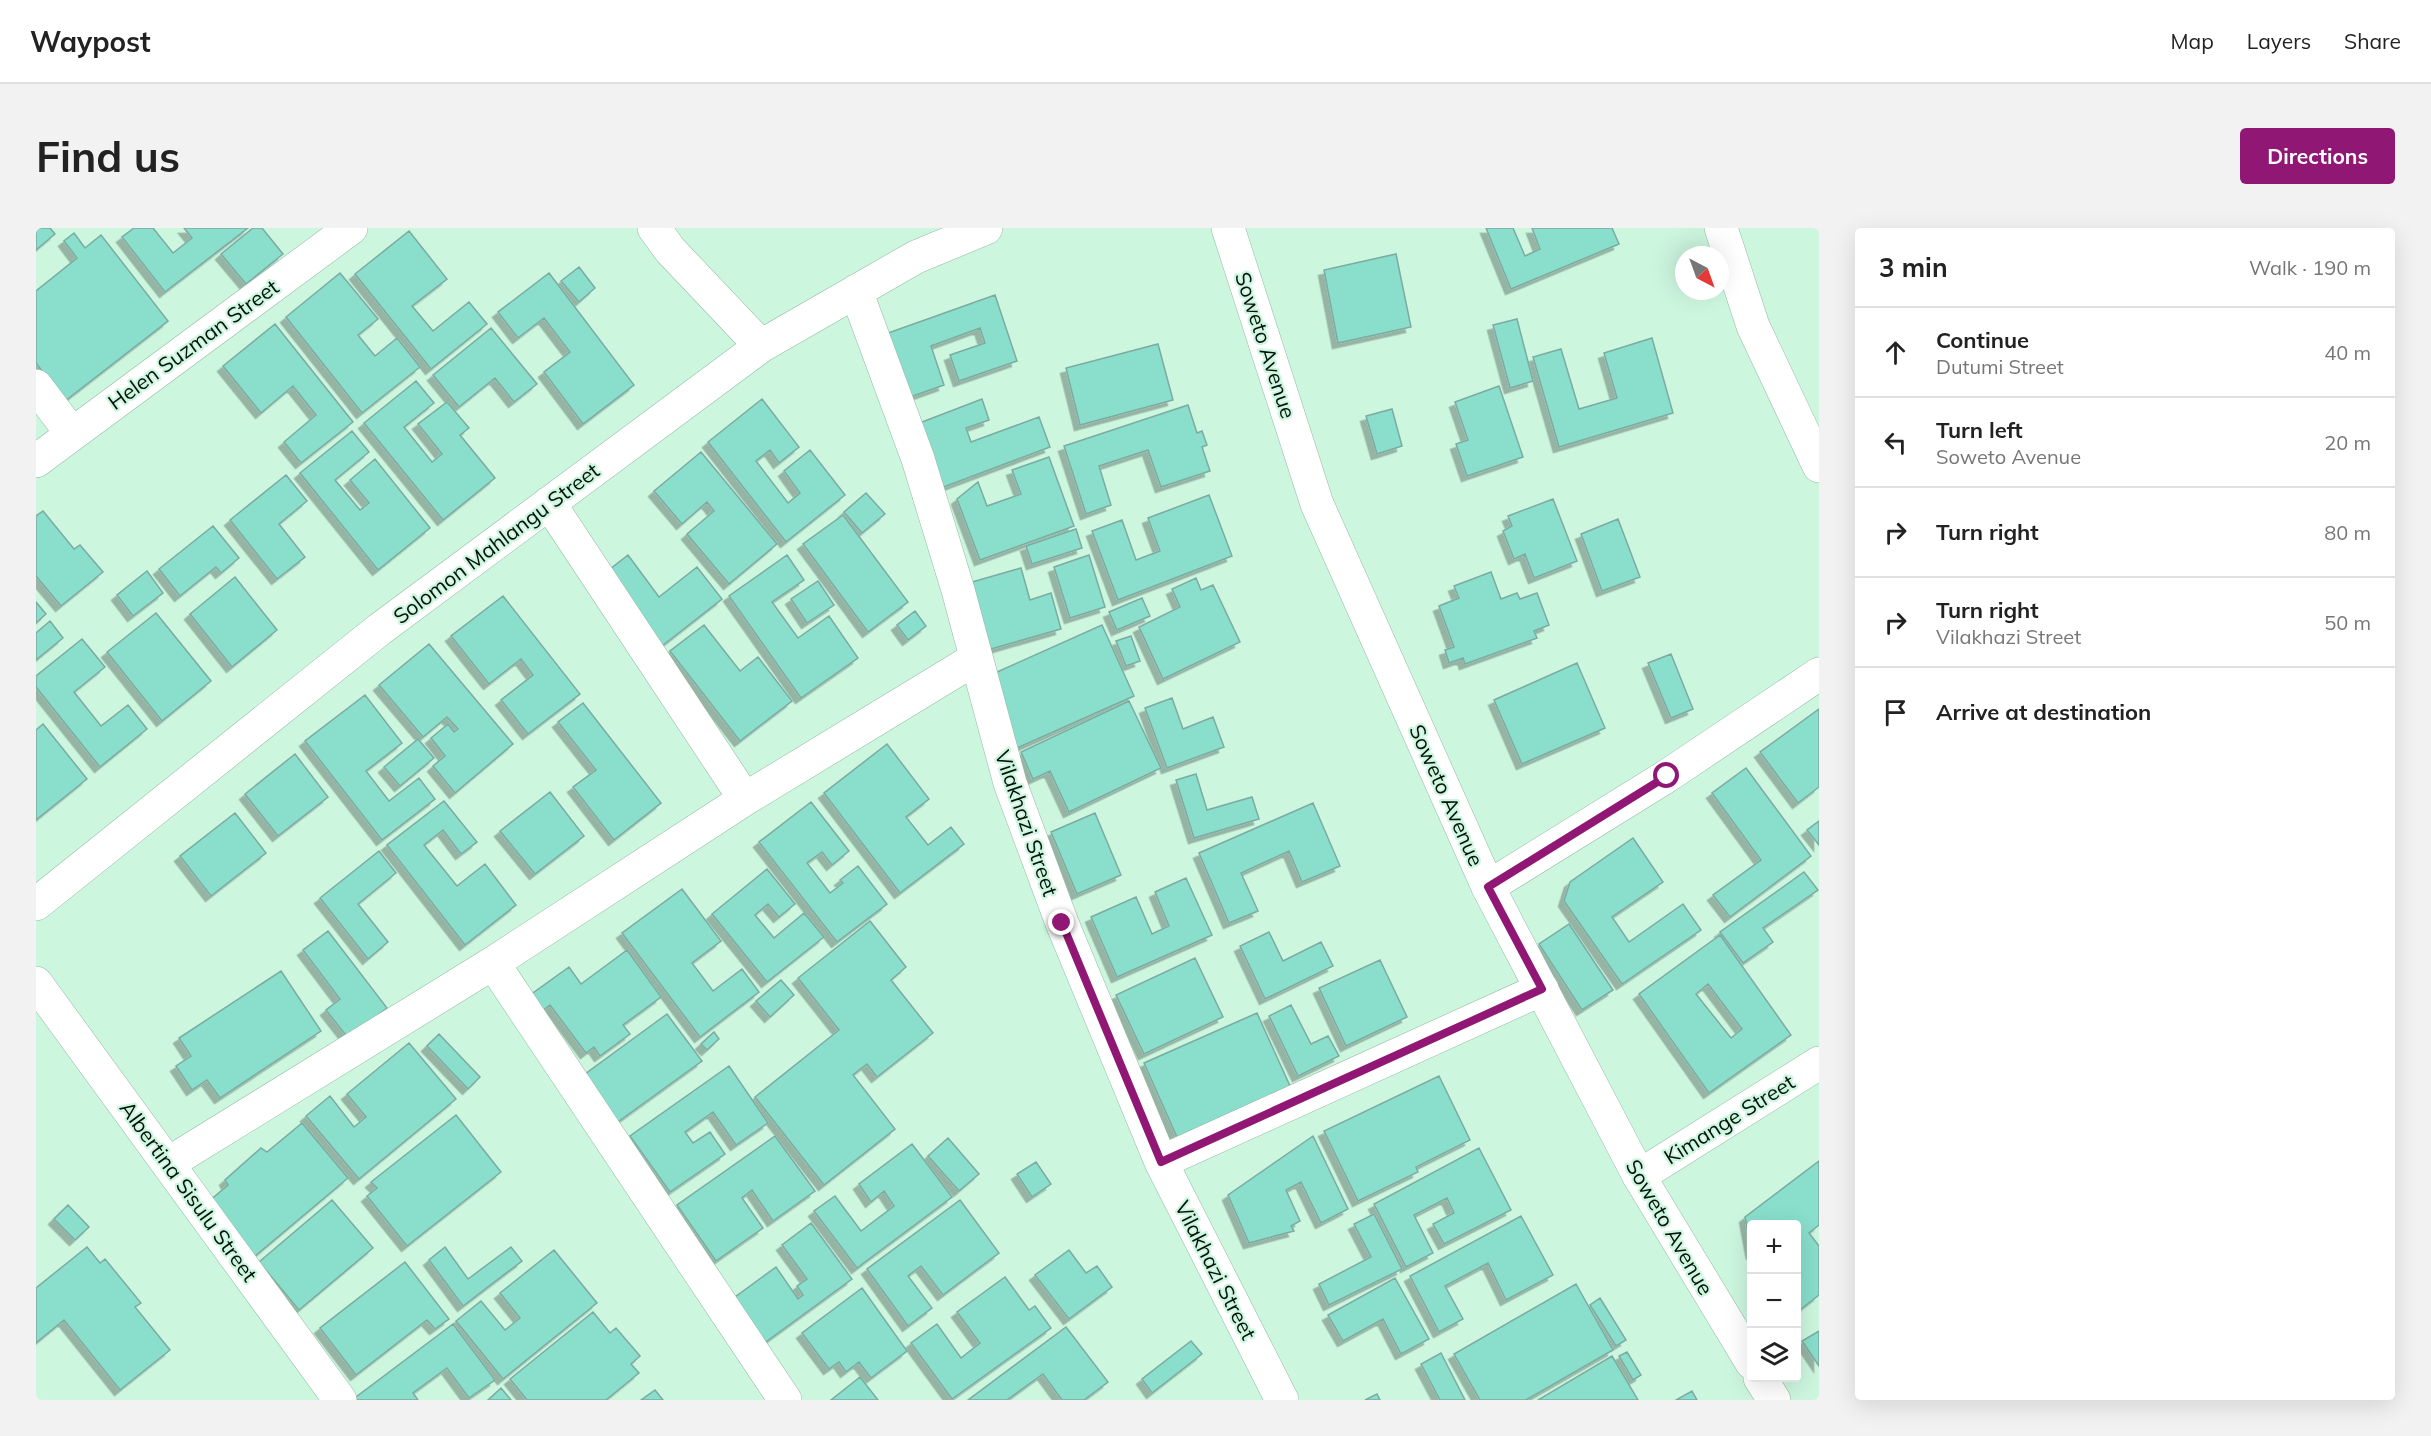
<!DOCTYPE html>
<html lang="en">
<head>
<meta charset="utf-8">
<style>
  :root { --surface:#fff; --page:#f2f2f2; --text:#222; --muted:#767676; --line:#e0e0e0; --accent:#911775 }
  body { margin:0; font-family:Mulish,sans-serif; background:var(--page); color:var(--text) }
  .controls { position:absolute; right:18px; bottom:18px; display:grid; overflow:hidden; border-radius:6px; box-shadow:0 6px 24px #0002 }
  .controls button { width:54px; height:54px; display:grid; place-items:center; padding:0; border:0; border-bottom:2px solid var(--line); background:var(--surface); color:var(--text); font:30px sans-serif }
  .compass { position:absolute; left:1639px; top:18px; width:54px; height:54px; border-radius:50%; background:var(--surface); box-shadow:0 6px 24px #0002; rotate:139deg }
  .stop { position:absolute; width:18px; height:18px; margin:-14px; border:4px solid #911775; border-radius:50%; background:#fff }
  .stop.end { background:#911775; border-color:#fff; box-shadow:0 2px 6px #0008 }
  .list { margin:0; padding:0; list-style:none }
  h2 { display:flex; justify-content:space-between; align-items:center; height:78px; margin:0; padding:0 24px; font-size:26px }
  h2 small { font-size:20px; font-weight:400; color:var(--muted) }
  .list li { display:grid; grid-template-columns:39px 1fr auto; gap:18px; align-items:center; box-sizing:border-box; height:90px; padding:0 24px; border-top:2px solid var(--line) }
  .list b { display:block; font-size:22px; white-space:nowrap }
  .list p { margin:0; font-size:20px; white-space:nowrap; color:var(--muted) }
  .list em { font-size:20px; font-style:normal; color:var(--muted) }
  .icon { flex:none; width:33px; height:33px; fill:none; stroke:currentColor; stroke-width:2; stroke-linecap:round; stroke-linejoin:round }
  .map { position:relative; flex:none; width:1783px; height:1172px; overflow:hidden; border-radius:6px }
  header { display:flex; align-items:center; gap:36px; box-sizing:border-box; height:84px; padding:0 30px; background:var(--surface); border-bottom:2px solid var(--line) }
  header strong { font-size:28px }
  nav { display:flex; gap:33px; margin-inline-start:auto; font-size:21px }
  .intro { display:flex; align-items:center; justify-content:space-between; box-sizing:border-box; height:144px; padding:0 36px }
  h1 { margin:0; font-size:42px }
  .button { padding:15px 27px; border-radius:6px; background:var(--accent); color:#fff; font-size:21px; font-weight:700 }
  main { display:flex; gap:36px; padding:0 36px }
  aside { flex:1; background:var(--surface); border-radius:6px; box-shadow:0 6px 24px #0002 }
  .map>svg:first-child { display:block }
  .building { fill:#89decc; stroke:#7caba1; stroke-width:1.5; fill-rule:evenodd; filter:url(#shadow) }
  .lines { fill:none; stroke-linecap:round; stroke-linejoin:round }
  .street-casing { stroke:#94bba5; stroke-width:34 }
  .secondary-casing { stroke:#94bba5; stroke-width:34 }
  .street { stroke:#fff; stroke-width:33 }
  .secondary { stroke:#fff; stroke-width:33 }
  .route { stroke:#911775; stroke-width:8 }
  .labels { text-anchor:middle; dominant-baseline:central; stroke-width:4.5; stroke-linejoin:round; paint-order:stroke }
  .street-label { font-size:21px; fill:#04110a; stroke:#cdf6df }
</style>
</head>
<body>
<header>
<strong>Waypost</strong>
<nav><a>Map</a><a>Layers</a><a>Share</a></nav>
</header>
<div class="intro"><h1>Find us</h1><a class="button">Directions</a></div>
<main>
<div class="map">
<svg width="1783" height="1172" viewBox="0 0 1783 1172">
  <defs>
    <filter id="shadow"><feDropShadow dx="-5.5" dy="5.5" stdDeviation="0" flood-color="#0004"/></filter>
  </defs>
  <rect width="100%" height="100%" fill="#cdf6df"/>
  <path class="building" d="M 0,0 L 14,0 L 19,6 L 0,22 Z
    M 98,0 L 117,0 L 137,25 L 156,10 L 148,0 L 212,0 L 129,64 L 86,9 Z
    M 217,0 L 226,0 L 247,26 L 210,56 L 185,26 Z
    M 1450,0 L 1477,0 L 1489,28 L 1504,21 L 1496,0 L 1576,0 L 1583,16 L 1475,61 Z
    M 373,3 L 411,51 L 376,78 L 397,103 L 433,74 L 451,96 L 395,141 L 319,46 Z
    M 38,5 L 49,20 L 65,7 L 132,93 L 29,173 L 0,135 L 0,63 L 41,30 L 28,13 Z
    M 1360,26 L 1375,99 L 1302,115 L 1288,42 Z
    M 543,39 L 559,60 L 543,74 L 525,53 Z
    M 304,45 L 342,91 L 322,107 L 339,128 L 361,110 L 384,139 L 326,185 L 250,89 Z
    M 513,45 L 598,157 L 547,196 L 508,144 L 534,124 L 508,90 L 482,110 L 462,84 Z
    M 959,67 L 981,133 L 923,153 L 914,127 L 949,115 L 944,100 L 895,118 L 908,157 L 863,173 L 841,109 Z
    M 1481,91 L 1497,153 L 1474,160 L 1457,97 Z
    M 239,96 L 317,194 L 265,235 L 248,214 L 280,187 L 257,158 L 225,185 L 187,138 Z
    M 455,100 L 501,156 L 478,174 L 459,150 L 423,179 L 397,147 Z
    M 1616,110 L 1637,185 L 1523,219 L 1497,129 L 1525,121 L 1543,181 L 1581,170 L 1568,125 Z
    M 1122,116 L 1137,172 L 1044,197 L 1030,140 Z
    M 380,153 L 398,175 L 368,199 L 396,234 L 406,226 L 382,196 L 411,174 L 433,200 L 424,207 L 459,250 L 407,292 L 328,195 Z
    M 1463,158 L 1487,229 L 1431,248 L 1420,216 L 1432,212 L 1419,174 Z
    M 726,171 L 763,219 L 743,235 L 734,222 L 720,233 L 752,275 L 764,265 L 748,243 L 774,222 L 809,267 L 750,314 L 672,214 Z
    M 946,171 L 953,192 L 930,200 L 935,214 L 1003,189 L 1014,219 L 905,260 L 881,196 Z
    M 1152,177 L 1161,205 L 1166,203 L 1171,217 L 1166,219 L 1174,243 L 1125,259 L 1112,222 L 1063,238 L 1075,277 L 1050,286 L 1028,218 Z
    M 1356,181 L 1366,218 L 1341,226 L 1330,188 Z
    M 316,203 L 333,224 L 299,252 L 324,282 L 333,275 L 314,252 L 339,231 L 394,300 L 342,342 L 264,245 Z
    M 665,224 L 741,316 L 693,356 L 651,306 L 678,283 L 671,274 L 646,296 L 618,263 Z
    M 1013,229 L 1038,298 L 944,332 L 921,271 L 942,254 L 951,278 L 985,266 L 976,242 Z
    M 250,247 L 271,273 L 243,296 L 269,329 L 241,351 L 194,292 Z
    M 830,265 L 849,286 L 826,305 L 808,284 Z
    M 1173,267 L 1196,328 L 1082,372 L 1056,303 L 1086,292 L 1100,332 L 1124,323 L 1112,290 Z
    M 1517,271 L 1541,333 L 1498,350 L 1489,326 L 1478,331 L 1467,303 L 1476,298 L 1472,288 Z
    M 7,283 L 38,321 L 44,317 L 67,344 L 25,378 L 0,348 L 0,288 Z
    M 807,287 L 872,374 L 832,404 L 767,316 Z
    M 1582,291 L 1604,349 L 1566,363 L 1545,306 Z
    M 177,298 L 203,330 L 185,345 L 180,339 L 144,368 L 123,341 Z
    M 1040,301 L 1046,320 L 996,336 L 990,318 Z
    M 592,327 L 623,369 L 661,339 L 686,371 L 626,418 L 569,345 Z
    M 751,327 L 768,352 L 736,374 L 762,410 L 793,388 L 822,430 L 765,470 L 693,368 Z
    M 1053,327 L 1069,379 L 1034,390 L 1018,339 Z
    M 985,340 L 994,372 L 1015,365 L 1025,401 L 948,423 L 929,356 Z
    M 111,343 L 127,365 L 97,388 L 81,367 Z
    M 1455,344 L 1465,371 L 1481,365 L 1484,371 L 1501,365 L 1513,397 L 1498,403 L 1501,410 L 1429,436 L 1427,430 L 1413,435 L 1409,422 L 1418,419 L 1403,378 L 1423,370 L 1418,358 Z
    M 199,349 L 241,402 L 196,439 L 154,386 Z
    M 1160,350 L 1165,362 L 1177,357 L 1204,414 L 1127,451 L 1103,399 L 1144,379 L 1136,361 Z
    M 782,353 L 798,377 L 771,395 L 755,371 Z
    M 467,368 L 544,466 L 492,506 L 465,472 L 497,447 L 485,431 L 453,456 L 415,408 Z
    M 1106,370 L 1114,388 L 1081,402 L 1073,384 Z
    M 0,374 L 10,386 L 0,395 Z
    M 879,383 L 890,398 L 872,412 L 861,397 Z
    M 120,385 L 175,453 L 126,493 L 71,424 Z
    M 14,393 L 27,410 L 0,432 L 0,405 Z
    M 668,397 L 704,443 L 722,429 L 756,473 L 704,513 L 634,423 Z
    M 1066,397 L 1098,468 L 981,520 L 950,449 Z
    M 1095,408 L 1104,433 L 1090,438 L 1080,413 Z
    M 46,411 L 69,439 L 38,464 L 65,498 L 92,477 L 111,501 L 64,539 L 0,459 L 0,448 Z
    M 393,416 L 477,516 L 419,565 L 397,538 L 409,528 L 395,510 L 412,496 L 418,504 L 422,501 L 411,489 L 387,509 L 343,457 Z
    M 1635,426 L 1657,481 L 1635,490 L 1612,435 Z
    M 1541,435 L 1569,500 L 1486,536 L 1458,472 Z
    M 329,467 L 366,515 L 330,543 L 353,573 L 383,550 L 399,571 L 346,612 L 269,513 Z
    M 1136,470 L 1147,501 L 1177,489 L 1188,519 L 1131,540 L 1109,480 Z
    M 1093,473 L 1125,540 L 1033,584 L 1014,543 L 997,551 L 985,524 Z
    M 547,475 L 625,575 L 578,612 L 537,559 L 560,542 L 522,494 Z
    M 1783,481 L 1783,559 L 1762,575 L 1724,524 Z
    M 7,496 L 51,551 L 0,592 L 0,502 Z
    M 382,511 L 398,530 L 364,558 L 348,539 Z
    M 851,516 L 893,571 L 870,589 L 892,617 L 915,599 L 928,616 L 864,665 L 788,565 Z
    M 259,526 L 292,569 L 242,608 L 209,566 Z
    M 1710,540 L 1775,628 L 1694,689 L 1677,667 L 1725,632 L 1676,565 Z
    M 1160,546 L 1171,582 L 1216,569 L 1223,591 L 1158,610 L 1140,552 Z
    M 514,564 L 548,608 L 499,646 L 464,603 Z
    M 408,573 L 441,614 L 425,626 L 407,602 L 388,617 L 421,658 L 449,636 L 480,677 L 429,717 L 351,617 Z
    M 775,574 L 813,623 L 796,637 L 786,624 L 771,635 L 794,665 L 807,655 L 804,652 L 822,638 L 851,676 L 801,714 L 723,614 Z
    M 1277,575 L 1304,638 L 1266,654 L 1253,623 L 1205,645 L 1222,683 L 1193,695 L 1163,625 Z
    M 199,585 L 230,625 L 175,668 L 144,628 Z
    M 1059,585 L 1085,647 L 1041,666 L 1015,604 Z
    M 1783,593 L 1783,617 L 1771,602 Z
    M 1597,610 L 1627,654 L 1576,689 L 1593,714 L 1647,676 L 1665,702 L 1586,756 L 1528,673 L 1534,654 Z
    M 343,623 L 360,645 L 322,676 L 352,714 L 332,731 L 284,670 Z
    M 731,641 L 759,676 L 743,689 L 732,676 L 719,687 L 738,710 L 768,685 L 788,709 L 731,754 L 676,686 Z
    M 1768,644 L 1782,662 L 1727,700 L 1737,714 L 1707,735 L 1684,704 Z
    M 1150,650 L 1176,707 L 1081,749 L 1055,689 L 1100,669 L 1116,706 L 1133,698 L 1119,664 Z
    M 646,661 L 685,713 L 656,735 L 677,763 L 706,741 L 723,764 L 664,809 L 586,705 Z
    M 834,693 L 870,739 L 855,752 L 897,805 L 841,849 L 831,836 L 817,847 L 859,901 L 788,957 L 719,869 L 803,802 L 762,750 Z
    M 1533,696 L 1577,762 L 1546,782 L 1503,716 Z
    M 292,703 L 351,780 L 312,810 L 290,782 L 304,771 L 267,722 Z
    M 1233,704 L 1247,733 L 1285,714 L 1297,738 L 1229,771 L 1204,718 Z
    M 1684,707 L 1755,807 L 1673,865 L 1603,766 ZM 1672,756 L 1706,801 L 1695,810 L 1660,766 Z
    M 591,722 L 625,769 L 587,797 L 594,806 L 564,828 L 558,819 L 550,825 L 514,777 L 502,786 L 490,770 L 533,739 L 545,756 Z
    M 1159,730 L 1187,789 L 1108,826 L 1080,767 Z
    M 1344,732 L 1371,789 L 1310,818 L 1283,760 Z
    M 245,743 L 285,803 L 184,870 L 171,852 L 156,862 L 140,838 L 155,828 L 143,810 Z
    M 745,752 L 758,767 L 734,789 L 720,773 Z
    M 1255,777 L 1275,816 L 1292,808 L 1303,828 L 1262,848 L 1233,788 Z
    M 1221,785 L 1254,858 L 1141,909 L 1108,835 Z
    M 631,786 L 666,833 L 579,896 L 545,849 Z
    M 678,804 L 683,811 L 671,822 L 665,816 Z
    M 403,806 L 444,849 L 432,861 L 391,818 Z
    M 373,815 L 420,871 L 323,951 L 270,888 L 294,868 L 318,899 L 330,889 L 311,866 Z
    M 693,838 L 732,895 L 700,917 L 677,884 L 649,904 L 657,915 L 674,904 L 689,926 L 634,964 L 594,908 Z
    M 1403,848 L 1434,912 L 1380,939 L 1382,944 L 1322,973 L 1288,903 Z
    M 420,887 L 465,944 L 371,1018 L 331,968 L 341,960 L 335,954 Z
    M 266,895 L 312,950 L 218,1029 L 172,974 L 192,957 L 189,952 L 225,920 L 231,924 Z
    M 739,908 L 779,963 L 737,993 L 716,962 L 706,970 L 727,1000 L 680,1033 L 641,977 Z
    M 1277,908 L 1312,981 L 1285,995 L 1265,954 L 1250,962 L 1264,993 L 1255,998 L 1258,1003 L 1213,1015 L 1192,967 Z
    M 912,910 L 943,946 L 923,963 L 892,928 Z
    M 876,916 L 916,969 L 821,1040 L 778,983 L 799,968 L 825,1003 L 858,978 L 848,963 L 835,974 L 823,956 Z
    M 1443,920 L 1475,982 L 1408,1016 L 1397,996 L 1418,985 L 1411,970 L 1378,987 L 1397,1025 L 1370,1039 L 1338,976 Z
    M 1783,933 L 1783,997 L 1773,1005 L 1783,1018 L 1783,1067 L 1760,1085 L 1760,996 L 1716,996 L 1716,1026 L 1709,989 Z
    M 1000,934 L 1015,956 L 996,969 L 981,946 Z
    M 296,972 L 337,1020 L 263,1082 L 223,1034 Z
    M 924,972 L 963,1025 L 907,1067 L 885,1038 L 872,1048 L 896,1080 L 872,1098 L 831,1041 Z
    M 32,977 L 53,999 L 39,1012 L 18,991 Z
    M 1338,986 L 1366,1041 L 1293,1077 L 1283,1056 L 1335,1029 L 1318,996 Z
    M 1485,988 L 1517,1047 L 1470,1072 L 1452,1035 L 1409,1058 L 1427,1091 L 1403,1104 L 1374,1048 Z
    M 775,995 L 816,1051 L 727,1116 L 695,1072 L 740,1039 L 762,1071 L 767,1067 L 761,1058 L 771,1051 L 746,1017 Z
    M 51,1019 L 64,1035 L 69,1031 L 105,1075 L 99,1079 L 134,1122 L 84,1162 L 28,1092 L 0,1115 L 0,1060 Z
    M 409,1019 L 432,1051 L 475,1019 L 486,1033 L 427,1078 L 393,1032 Z
    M 518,1022 L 561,1075 L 467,1151 L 420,1093 L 445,1073 L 469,1102 L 484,1090 L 464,1065 Z
    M 1033,1022 L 1050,1045 L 1061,1038 L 1076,1059 L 1033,1091 L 999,1047 Z
    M 369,1034 L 413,1091 L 399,1101 L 391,1092 L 320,1147 L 284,1100 Z
    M 969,1049 L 993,1082 L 999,1078 L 1015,1100 L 916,1171 L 875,1115 L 901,1096 L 925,1130 L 944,1115 L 921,1084 Z
    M 1359,1050 L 1393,1111 L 1365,1126 L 1347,1091 L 1307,1113 L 1292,1087 Z
    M 1540,1056 L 1577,1122 L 1490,1172 L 1444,1172 L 1418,1126 Z
    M 826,1060 L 871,1123 L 835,1150 L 823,1134 L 810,1144 L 803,1134 L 793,1141 L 766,1105 Z
    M 1564,1070 L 1590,1112 L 1580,1118 L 1554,1077 Z
    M 557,1084 L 574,1105 L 580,1100 L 604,1128 L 595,1136 L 603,1145 L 570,1172 L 491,1172 L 474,1151 Z
    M 417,1096 L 459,1152 L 433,1170 L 411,1140 L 377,1165 L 382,1172 L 316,1172 Z
    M 1030,1099 L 1072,1154 L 1048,1172 L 1026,1172 L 1007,1146 L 971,1172 L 932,1172 Z
    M 1783,1103 L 1783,1138 L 1766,1113 Z
    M 1155,1113 L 1166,1126 L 1116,1165 L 1106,1151 Z
    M 1591,1124 L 1605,1147 L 1597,1152 L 1583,1128 Z
    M 1405,1125 L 1429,1172 L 1404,1172 L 1385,1136 Z
    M 1576,1128 L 1602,1172 L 1502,1172 Z
    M 824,1149 L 842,1172 L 795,1172 Z
    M 465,1160 L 475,1172 L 452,1172 Z
    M 619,1162 L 627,1172 L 605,1172 Z
    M 1656,1163 L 1661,1172 L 1640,1172 Z
    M 1341,1166 L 1344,1172 L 1329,1172 Z"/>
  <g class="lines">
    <g class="street-casing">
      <path id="street" d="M 618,0 L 634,22 L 725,118
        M 1685,0 L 1717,98 L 1783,238
        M 820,63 L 882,231 L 922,362 L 974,555 L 1026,695 L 1125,934 L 1246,1172
        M 0,158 L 36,206
        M 0,233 L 315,0
        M 513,275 L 709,571
        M 1452,659 L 1631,548 L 1783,446
        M 0,676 L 344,401 L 725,118 L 880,29 L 950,0
        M 457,735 L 749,1172
        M 0,755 L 304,1172
        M 1125,934 L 1506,761
        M 133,935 L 457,735 L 709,571 L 939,431
        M 1603,948 L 1783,835"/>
    </g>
    <g class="secondary-casing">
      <path id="secondary" d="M 1192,0 L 1281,276 L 1452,659 L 1603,948 L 1716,1135
        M 1724,1150 L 1738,1172"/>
    </g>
    <use href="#street" class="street"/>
    <use href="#secondary" class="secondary"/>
  </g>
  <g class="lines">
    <path class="route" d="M 1026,695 L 1125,934 L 1506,761 L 1452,659 L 1631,548"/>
  </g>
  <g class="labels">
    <g class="street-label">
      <text transform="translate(157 116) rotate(-36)">Helen Suzman Street</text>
      <text transform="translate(1230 117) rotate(72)">Soweto Avenue</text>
      <text transform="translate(460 315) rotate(-37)">Solomon Mahlangu Street</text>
      <text transform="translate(1411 567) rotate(66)">Soweto Avenue</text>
      <text transform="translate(991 595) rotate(71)">Vilakhazi Street</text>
      <text transform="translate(1693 891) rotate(-32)">Kimange Street</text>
      <text transform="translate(153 963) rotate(54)">Albertina Sisulu Street</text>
      <text transform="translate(1634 999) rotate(60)">Soweto Avenue</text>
      <text transform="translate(1180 1042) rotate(63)">Vilakhazi Street</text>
    </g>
  </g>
</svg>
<div class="controls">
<button>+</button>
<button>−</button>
<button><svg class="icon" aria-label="layers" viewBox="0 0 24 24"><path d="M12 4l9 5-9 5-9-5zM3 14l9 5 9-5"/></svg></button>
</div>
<svg class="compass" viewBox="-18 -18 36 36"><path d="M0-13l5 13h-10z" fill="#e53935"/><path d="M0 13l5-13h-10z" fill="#767676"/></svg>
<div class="stop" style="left:1631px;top:548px"></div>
<div class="stop end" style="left:1026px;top:695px"></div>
</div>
<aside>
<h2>3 min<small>Walk · 190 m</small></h2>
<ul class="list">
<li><svg class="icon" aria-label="ahead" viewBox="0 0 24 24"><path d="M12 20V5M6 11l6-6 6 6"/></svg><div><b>Continue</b><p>Dutumi Street</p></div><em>40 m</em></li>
<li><svg class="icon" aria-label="left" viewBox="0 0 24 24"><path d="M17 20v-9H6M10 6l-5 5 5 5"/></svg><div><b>Turn left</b><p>Soweto Avenue</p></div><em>20 m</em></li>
<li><svg class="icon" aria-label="right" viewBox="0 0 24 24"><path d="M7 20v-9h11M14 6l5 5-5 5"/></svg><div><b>Turn right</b></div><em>80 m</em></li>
<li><svg class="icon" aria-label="right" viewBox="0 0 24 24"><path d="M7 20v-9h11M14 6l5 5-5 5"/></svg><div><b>Turn right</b><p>Vilakhazi Street</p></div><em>50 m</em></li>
<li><svg class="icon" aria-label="arrive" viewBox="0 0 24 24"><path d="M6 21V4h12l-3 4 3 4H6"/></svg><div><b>Arrive at destination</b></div></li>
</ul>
</aside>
</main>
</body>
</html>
